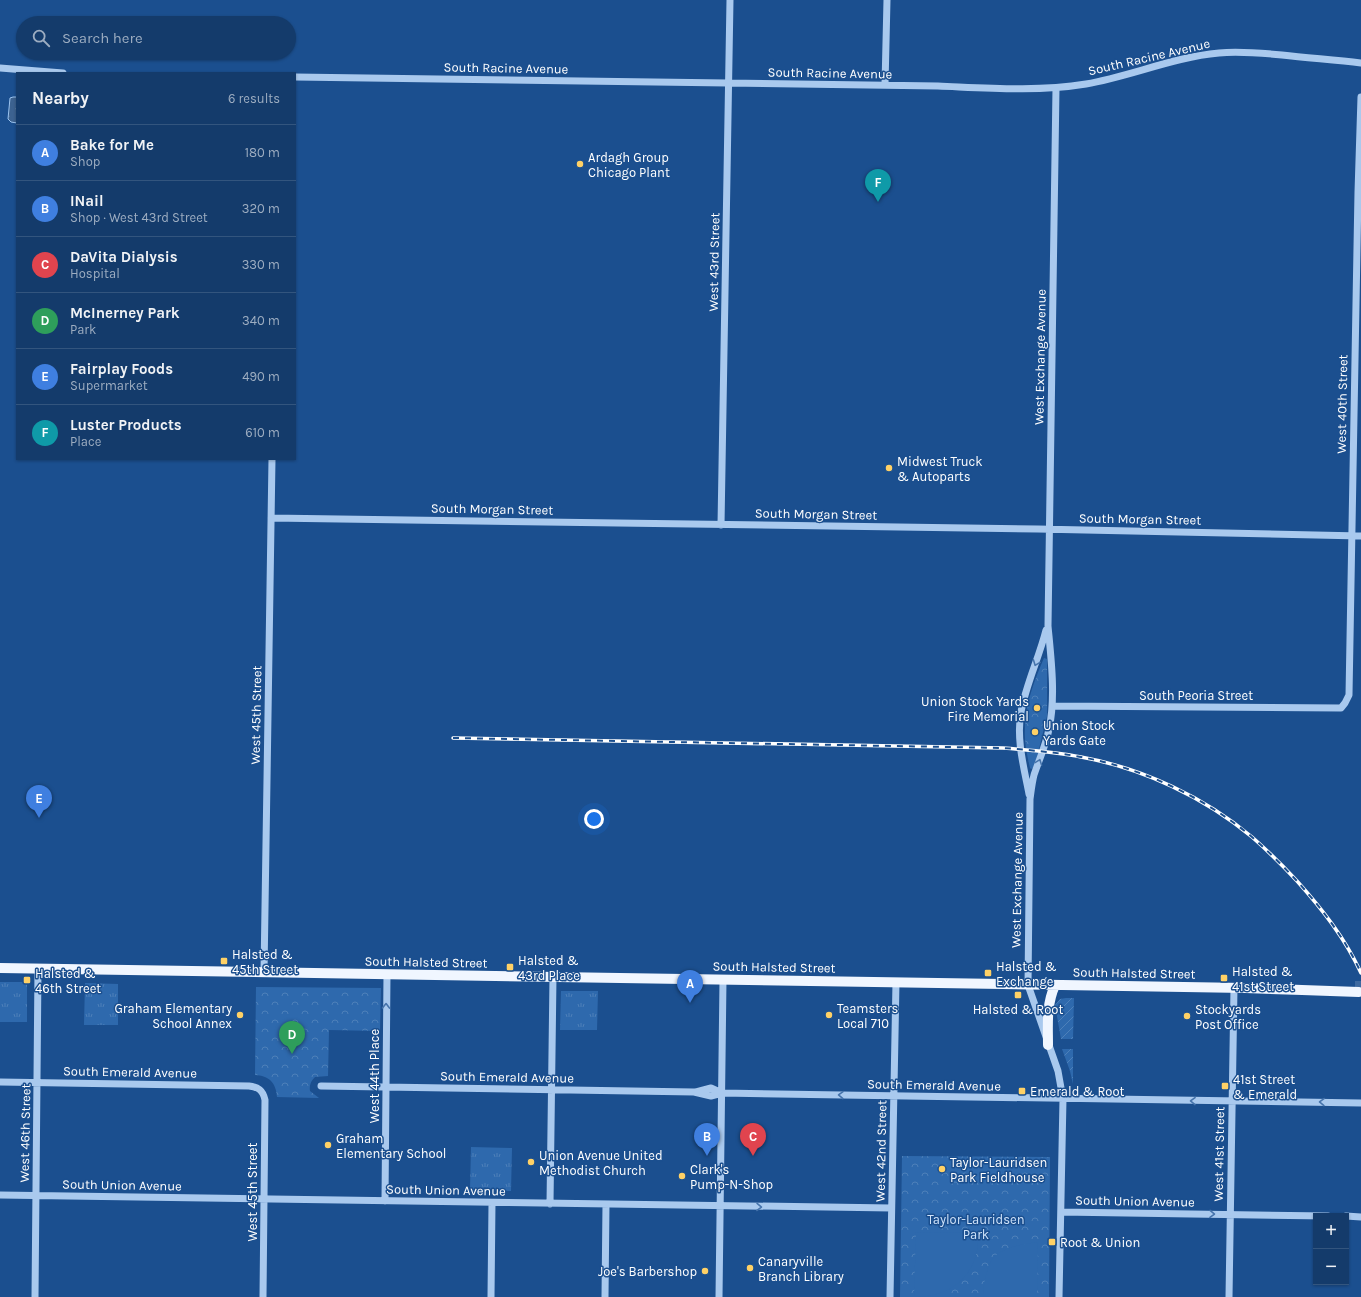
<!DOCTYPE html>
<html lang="en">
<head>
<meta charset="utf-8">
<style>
  :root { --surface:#143b6b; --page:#214673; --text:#f1f3f6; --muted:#9dadc1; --line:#33557e; --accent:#d6ab8b }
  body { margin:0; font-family:Karla,sans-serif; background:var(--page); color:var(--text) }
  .controls { position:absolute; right:12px; bottom:12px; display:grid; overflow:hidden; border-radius:0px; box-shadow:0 1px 3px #0004 }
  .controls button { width:36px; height:36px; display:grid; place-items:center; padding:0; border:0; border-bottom:1px solid var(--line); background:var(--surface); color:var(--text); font:20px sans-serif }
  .you { position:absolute; left:594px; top:819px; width:14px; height:14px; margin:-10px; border:3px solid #fff; border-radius:50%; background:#1a73e8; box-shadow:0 0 0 6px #1a73e833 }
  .badge { display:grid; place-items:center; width:26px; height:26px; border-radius:50%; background:var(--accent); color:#fff; font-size:13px; font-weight:700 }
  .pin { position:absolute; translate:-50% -33px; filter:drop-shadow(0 1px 2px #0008) }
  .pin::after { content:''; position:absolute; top:21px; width:14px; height:12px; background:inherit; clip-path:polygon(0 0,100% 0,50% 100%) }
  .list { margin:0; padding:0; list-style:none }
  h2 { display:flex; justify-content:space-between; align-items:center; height:52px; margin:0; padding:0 16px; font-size:17px }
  h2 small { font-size:13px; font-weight:400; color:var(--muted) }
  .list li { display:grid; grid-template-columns:26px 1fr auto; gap:12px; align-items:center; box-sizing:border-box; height:56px; padding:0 16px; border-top:1px solid var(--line) }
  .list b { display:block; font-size:15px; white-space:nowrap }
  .list p { margin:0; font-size:13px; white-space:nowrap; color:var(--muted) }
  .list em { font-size:13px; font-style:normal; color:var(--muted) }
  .icon { flex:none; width:22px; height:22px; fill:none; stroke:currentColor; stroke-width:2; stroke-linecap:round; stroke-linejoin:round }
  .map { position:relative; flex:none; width:1361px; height:1297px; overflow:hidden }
  .search { position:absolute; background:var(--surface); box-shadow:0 1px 3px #0004; left:16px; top:16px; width:280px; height:44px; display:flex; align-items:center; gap:10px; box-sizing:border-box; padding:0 14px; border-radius:22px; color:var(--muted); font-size:15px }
  .panel { position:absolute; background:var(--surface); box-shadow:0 1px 3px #0004; left:16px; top:72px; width:280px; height:388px; border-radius:0px }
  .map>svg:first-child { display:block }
  .grass { fill:url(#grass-tufts) }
  .park { fill:url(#park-crowns) }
  .garden { fill:url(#garden-furrows) }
  .pitch { fill:#2e69ad }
  .water { fill:url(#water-ripples); stroke:#9cc4f0 }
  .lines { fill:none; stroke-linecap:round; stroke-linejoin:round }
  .major-tunnel { stroke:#3d69a0; stroke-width:10; stroke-dasharray:10 5; stroke-linecap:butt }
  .minor { stroke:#a9c9ee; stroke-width:7 }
  .major { stroke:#f0f6ff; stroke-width:10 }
  .rail-casing { stroke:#fff; stroke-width:3.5 }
  .rail { stroke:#1b4f8f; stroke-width:2; stroke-dasharray:6; stroke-linecap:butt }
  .oneway { stroke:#4674ac }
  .poi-dot { fill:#ffd166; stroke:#1b4f8f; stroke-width:1.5 }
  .labels { text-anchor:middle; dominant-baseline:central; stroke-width:3; stroke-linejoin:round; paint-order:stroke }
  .street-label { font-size:13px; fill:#fff; stroke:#1b4f8f }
  .poi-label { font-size:13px; fill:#fff; stroke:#1b4f8f; text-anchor:start }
  .park-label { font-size:13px; fill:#cfe3fa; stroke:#1b4f8f }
</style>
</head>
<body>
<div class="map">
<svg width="1361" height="1297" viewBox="0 0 1361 1297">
  <defs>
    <pattern id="grass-tufts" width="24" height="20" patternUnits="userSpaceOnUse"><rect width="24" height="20" fill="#2e69ad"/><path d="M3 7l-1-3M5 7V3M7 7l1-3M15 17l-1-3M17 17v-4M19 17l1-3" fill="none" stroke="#4d80b9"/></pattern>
    <pattern id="park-crowns" width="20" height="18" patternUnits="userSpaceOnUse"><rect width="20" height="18" fill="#2e69ad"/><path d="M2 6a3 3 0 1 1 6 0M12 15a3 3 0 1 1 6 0" fill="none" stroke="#4d80b9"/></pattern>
    <pattern id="garden-furrows" width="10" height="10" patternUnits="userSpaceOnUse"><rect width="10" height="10" fill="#2e69ad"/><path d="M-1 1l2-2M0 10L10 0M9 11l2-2" fill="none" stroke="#4d80b9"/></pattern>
    <pattern id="water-ripples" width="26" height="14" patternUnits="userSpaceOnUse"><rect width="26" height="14" fill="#3c6290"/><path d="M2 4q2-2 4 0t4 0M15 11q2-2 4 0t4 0" fill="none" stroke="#597aa1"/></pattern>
  </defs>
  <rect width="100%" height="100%" fill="#1b4f8f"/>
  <path class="grass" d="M 0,982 L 27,982 L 27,1022 L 0,1022 Z
    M 85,983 L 118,984 L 118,1025 L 84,1025 Z
    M 561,991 L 598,991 L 597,1030 L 560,1030 Z
    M 471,1147 L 512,1148 L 511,1191 L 470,1190 Z"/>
  <path class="park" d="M 1044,658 L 1047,659 L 1047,716 L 1037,757 L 1033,768 L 1031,769 L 1030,768 C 1027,755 1024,741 1025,728 C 1025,704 1035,679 1044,658 Z
    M 256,987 L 381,988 L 380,1031 L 329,1030 L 328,1076 L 315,1077 C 311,1081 309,1085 310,1091 L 319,1098 L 277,1097 C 276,1082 269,1076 255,1075 Z
    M 902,1156 L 1050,1157 L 1049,1297 L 900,1297 Z"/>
  <path class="garden" d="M 1066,998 L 1074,998 L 1073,1039 L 1061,1039 L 1055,1005 L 1060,999 Z
    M 1062,1049 L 1073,1049 L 1073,1084 L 1070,1071 Z"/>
  <path class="pitch" d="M 916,1232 L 978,1233 C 978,1240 978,1248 976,1255 C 968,1284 943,1297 914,1297 Z
    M 1038,1242 L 1037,1297 L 983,1297 C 983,1286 987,1262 996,1255 C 1008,1246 1024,1244 1038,1242 Z"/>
  <path class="water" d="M 13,97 L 17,97 L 17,123 L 11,122 L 8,119 L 10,98 Z"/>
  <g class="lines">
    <path class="major-tunnel" d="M 1355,986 L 1361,986"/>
    <path class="minor" d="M 0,68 L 63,73
      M 295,77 L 938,86 C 987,88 1037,92 1086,84 C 1131,76 1174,57 1219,53 C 1240,51 1261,53 1282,55 C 1309,58 1335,60 1361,63
      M 885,85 L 887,0
      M 1056,88 L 1048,626 C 1051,658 1056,697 1049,729 C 1046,745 1039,760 1034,775 C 1032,783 1031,792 1030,799 L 1028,985 L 1058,1071 L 1063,1099 L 1059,1297
      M 271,518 L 1038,529 L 1361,536
      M 721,525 L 730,0
      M 1052,706 L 1341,708 L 1345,703 L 1349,695 L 1358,192 L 1361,97
      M 1029,794 C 1024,768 1016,739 1021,712 C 1026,684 1039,658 1046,630
      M 264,972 L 272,459
      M 0,1082 L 249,1086 C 258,1087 263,1090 265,1100 L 263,1297
      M 321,1086 L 694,1092 L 711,1096 L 722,1093 L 1361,1103
      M 696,1092 L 711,1088 L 722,1093
      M 0,1195 L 891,1208
      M 385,1201 L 387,974
      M 550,1204 L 553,977
      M 1061,1212 L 1328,1216
      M 1346,1216 L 1361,1217
      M 35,1297 L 38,969
      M 491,1297 L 492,1203
      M 605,1297 L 606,1204
      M 719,1297 L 723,980
      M 890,1297 L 896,982
      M 1229,1297 L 1234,988"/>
    <path class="major" d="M 0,968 L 1245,988 C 1283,989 1321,991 1359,992
      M 1048,1045 C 1048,1023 1046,1006 1055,985"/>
    <g class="rail-casing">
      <path id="rail" d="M 453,738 L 1003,748 C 1029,750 1055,752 1081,757 C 1142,768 1204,797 1252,837 C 1268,851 1283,866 1297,881 C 1322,909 1345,938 1361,973"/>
    </g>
    <use href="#rail" class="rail"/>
  </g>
  <defs><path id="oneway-chevron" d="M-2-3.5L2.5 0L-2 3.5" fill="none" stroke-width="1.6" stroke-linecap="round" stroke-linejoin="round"/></defs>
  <g class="oneway">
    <use href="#oneway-chevron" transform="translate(1036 663) rotate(111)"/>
    <use href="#oneway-chevron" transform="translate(1039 762) rotate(-69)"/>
    <use href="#oneway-chevron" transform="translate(386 1006) rotate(-89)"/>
    <use href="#oneway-chevron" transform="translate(841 1095) rotate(-179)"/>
    <use href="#oneway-chevron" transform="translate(1193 1101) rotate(-179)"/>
    <use href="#oneway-chevron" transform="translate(1322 1102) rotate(-179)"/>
    <use href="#oneway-chevron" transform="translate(759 1207) rotate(1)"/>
    <use href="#oneway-chevron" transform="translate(1212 1214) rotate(1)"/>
  </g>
  <g class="poi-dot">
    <circle cx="580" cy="164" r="4"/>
    <circle cx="889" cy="468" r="4"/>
    <circle cx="1037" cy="708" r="4"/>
    <circle cx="1035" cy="732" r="4"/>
    <rect x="220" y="957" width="8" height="8" rx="2"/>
    <rect x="506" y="963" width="8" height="8" rx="2"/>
    <rect x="984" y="969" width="8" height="8" rx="2"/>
    <rect x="1220" y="974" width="8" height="8" rx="2"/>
    <rect x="23" y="976" width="8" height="8" rx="2"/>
    <rect x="1014" y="991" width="8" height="8" rx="2"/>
    <circle cx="240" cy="1015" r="4"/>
    <circle cx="829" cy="1015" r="4"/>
    <circle cx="1187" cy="1016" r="4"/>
    <rect x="1221" y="1082" width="8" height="8" rx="2"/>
    <rect x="1018" y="1087" width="8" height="8" rx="2"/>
    <circle cx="328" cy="1145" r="4"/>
    <circle cx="531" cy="1162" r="4"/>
    <circle cx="942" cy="1169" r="4"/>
    <circle cx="682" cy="1176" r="4"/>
    <rect x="1048" y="1238" width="8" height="8" rx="2"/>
    <circle cx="750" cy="1268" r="4"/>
    <circle cx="705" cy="1271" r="4"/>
  </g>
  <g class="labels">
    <g class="street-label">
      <text transform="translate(1149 57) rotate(-13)">South Racine Avenue</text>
      <text transform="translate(506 68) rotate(1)">South Racine Avenue</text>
      <text transform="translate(830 73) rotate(1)">South Racine Avenue</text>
      <text transform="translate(714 262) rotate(-89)">West 43rd Street</text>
      <text transform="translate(1040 357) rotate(-89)">West Exchange Avenue</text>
      <text transform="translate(1342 404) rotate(-89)">West 40th Street</text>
      <text transform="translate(492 509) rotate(1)">South Morgan Street</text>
      <text transform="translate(816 514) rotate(1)">South Morgan Street</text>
      <text transform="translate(1140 519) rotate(1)">South Morgan Street</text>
      <text x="1196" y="695">South Peoria Street</text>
      <text transform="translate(256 715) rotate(-89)">West 45th Street</text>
      <text transform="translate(1017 880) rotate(-89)">West Exchange Avenue</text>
      <text transform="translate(426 962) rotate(1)">South Halsted Street</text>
      <text transform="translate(774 967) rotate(1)">South Halsted Street</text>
      <text transform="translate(1134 973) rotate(1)">South Halsted Street</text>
      <text transform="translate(130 1072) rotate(1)">South Emerald Avenue</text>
      <text transform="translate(374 1076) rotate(-90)">West 44th Place</text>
      <text transform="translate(507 1077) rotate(1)">South Emerald Avenue</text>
      <text transform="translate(934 1085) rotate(1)">South Emerald Avenue</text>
      <text transform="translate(25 1133) rotate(-89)">West 46th Street</text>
      <text transform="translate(881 1151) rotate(-89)">West 42nd Street</text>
      <text transform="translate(1219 1154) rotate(-89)">West 41st Street</text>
      <text transform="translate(122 1185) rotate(1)">South Union Avenue</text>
      <text transform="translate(446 1190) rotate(1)">South Union Avenue</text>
      <text transform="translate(252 1192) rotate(-90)">West 45th Street</text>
      <text transform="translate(1135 1201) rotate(1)">South Union Avenue</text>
    </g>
    <g class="poi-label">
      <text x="588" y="157">Ardagh Group<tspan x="588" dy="15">Chicago Plant</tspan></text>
      <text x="897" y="461">Midwest Truck<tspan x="897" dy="15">&amp; Autoparts</tspan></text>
      <text x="1029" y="701" text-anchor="end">Union Stock Yards<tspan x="1029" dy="15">Fire Memorial</tspan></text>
      <text x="1043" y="725">Union Stock<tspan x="1043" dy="15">Yards Gate</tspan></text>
      <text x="232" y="954">Halsted &amp;<tspan x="232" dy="15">45th Street</tspan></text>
      <text x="518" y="960">Halsted &amp;<tspan x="518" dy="15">43rd Place</tspan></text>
      <text x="996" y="966">Halsted &amp;<tspan x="996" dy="15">Exchange</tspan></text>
      <text x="1232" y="971">Halsted &amp;<tspan x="1232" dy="15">41st Street</tspan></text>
      <text x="35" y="973">Halsted &amp;<tspan x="35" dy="15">46th Street</tspan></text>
      <text x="232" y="1008" text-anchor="end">Graham Elementary<tspan x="232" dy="15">School Annex</tspan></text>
      <text x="837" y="1008">Teamsters<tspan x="837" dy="15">Local 710</tspan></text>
      <text x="1018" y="1009" text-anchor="middle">Halsted &amp; Root</text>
      <text x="1195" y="1009">Stockyards<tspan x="1195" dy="15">Post Office</tspan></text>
      <text x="1233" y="1079">41st Street<tspan x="1233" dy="15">&amp; Emerald</tspan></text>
      <text x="1030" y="1091">Emerald &amp; Root</text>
      <text x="336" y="1138">Graham<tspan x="336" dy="15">Elementary School</tspan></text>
      <text x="539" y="1155">Union Avenue United<tspan x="539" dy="15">Methodist Church</tspan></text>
      <text x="950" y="1162">Taylor-Lauridsen<tspan x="950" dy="15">Park Fieldhouse</tspan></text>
      <text x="690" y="1169">Clark's<tspan x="690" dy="15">Pump-N-Shop</tspan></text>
      <text x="1060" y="1242">Root &amp; Union</text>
      <text x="758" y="1261">Canaryville<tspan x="758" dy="15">Branch Library</tspan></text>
      <text x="697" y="1271" text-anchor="end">Joe's Barbershop</text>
    </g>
    <g class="park-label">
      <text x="976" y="1219">Taylor-Lauridsen<tspan x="976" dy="15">Park</tspan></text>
    </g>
  </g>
</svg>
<div class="controls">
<button>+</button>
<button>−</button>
</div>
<div class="you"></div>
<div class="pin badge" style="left:690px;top:1003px;background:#3f7fe0">A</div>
<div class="pin badge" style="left:707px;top:1156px;background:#3f7fe0">B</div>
<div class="pin badge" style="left:753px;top:1156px;background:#e0444e">C</div>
<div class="pin badge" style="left:292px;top:1054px;background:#2e9e5b">D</div>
<div class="pin badge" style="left:39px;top:818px;background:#3f7fe0">E</div>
<div class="pin badge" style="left:878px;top:202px;background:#0f9aa8">F</div>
<div class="search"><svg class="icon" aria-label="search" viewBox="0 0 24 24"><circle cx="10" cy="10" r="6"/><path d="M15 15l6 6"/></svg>Search here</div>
<section class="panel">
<h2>Nearby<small>6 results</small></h2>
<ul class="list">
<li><span class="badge" style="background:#3f7fe0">A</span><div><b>Bake for Me</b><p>Shop</p></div><em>180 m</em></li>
<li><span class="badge" style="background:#3f7fe0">B</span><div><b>INail</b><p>Shop · West 43rd Street</p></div><em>320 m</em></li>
<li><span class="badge" style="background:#e0444e">C</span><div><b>DaVita Dialysis</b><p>Hospital</p></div><em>330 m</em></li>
<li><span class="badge" style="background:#2e9e5b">D</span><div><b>McInerney Park</b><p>Park</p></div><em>340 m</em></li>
<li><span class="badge" style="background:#3f7fe0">E</span><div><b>Fairplay Foods</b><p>Supermarket</p></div><em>490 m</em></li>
<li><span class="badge" style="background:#0f9aa8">F</span><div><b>Luster Products</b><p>Place</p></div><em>610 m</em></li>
</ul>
</section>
</div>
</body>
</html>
